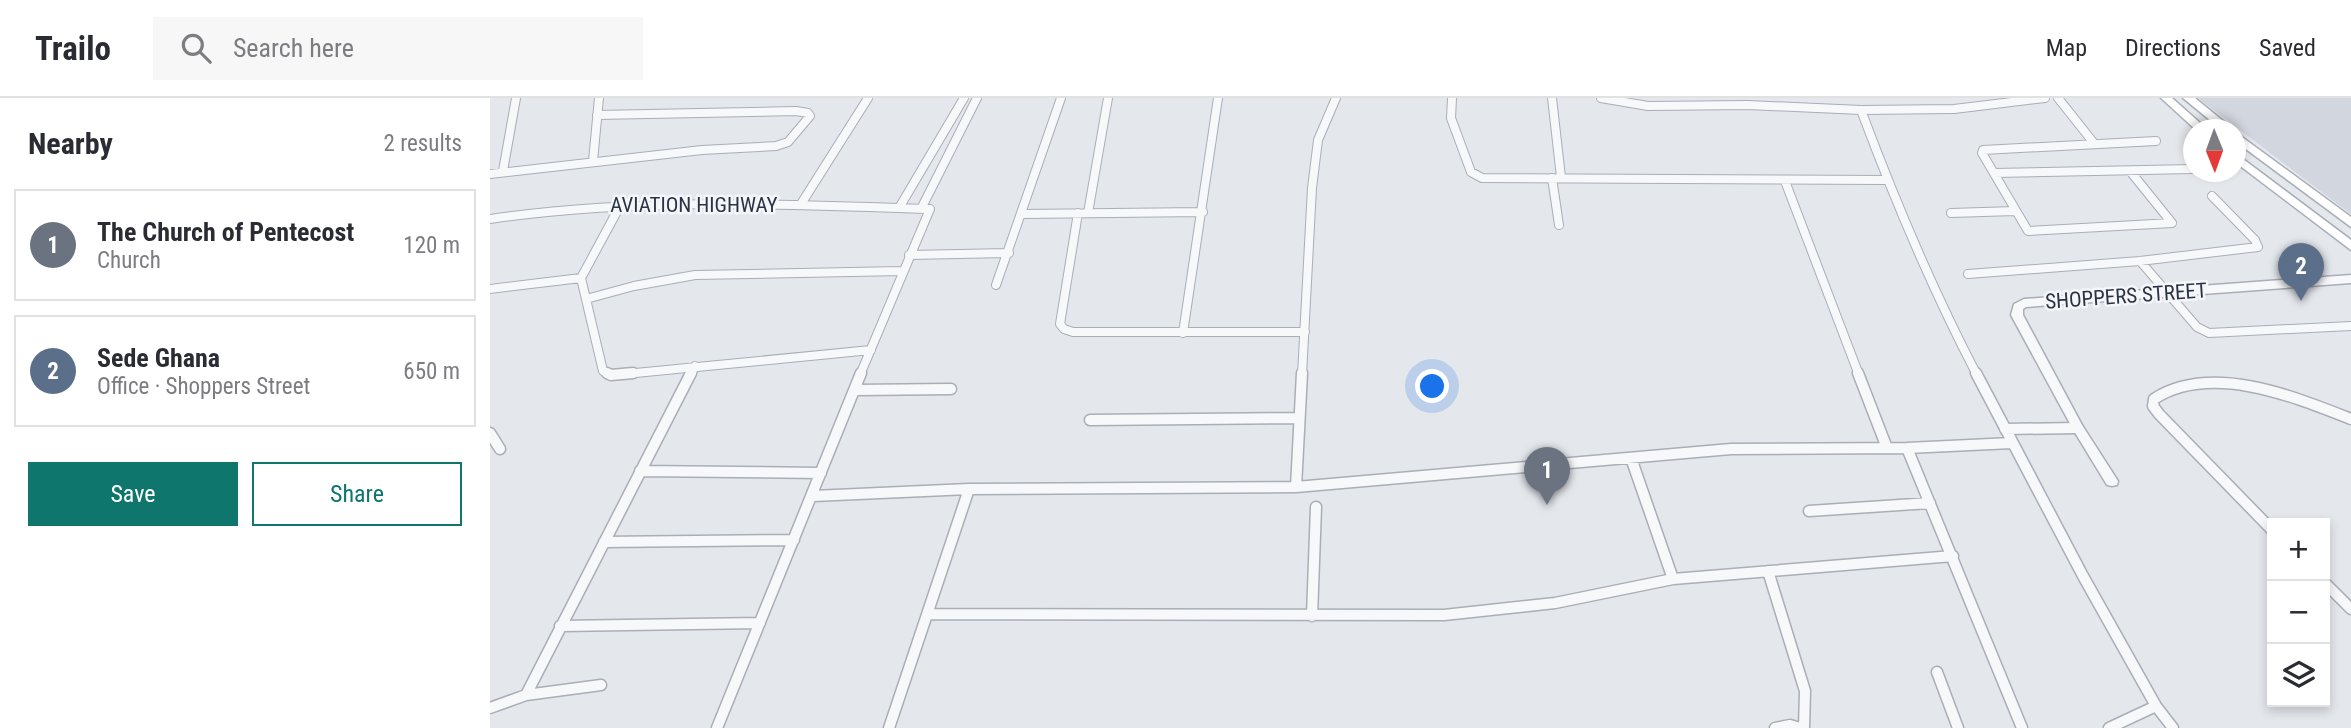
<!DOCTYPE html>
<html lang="en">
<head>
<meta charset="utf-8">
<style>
  :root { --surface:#fff; --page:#f7f7f7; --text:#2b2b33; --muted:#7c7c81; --line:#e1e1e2; --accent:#0f766e }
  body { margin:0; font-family:"Roboto Condensed",sans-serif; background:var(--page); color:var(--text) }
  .controls { position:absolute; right:21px; bottom:21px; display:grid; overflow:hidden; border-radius:0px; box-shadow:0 4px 10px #0003 }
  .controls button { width:63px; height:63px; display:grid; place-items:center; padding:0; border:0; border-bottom:2px solid var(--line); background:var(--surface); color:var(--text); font:35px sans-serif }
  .compass { position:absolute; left:1693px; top:21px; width:63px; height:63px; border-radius:50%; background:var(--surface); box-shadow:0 4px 10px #0003; rotate:179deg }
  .you { position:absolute; left:943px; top:289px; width:24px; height:24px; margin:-18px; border:5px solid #fff; border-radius:50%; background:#1a73e8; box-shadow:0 0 0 10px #1a73e833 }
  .badge { display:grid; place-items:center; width:46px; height:46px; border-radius:50%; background:var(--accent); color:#fff; font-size:23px; font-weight:700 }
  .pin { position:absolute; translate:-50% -58px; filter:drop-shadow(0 2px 4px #0008) }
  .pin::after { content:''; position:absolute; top:37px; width:24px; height:21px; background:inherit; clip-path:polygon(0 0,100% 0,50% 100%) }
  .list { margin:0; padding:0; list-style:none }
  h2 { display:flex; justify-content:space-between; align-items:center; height:91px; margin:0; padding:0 28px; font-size:30px }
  h2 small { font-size:23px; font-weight:400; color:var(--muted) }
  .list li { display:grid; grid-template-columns:46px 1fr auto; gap:21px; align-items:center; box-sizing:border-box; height:112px; margin:0 14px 14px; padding:0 14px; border:2px solid var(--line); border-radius:0px }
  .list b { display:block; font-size:26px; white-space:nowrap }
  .list p { margin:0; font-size:23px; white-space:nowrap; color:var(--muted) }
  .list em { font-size:23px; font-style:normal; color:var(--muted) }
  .actions { display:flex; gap:14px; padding:21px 28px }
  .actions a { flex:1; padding:16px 0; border:2px solid var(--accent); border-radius:0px; text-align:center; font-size:24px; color:var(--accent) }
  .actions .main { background:var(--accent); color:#fff }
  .icon { flex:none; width:38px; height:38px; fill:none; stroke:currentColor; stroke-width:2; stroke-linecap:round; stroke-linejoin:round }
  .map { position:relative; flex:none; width:1861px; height:630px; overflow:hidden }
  header { display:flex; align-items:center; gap:42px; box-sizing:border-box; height:98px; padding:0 35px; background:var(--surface); border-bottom:2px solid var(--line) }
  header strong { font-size:33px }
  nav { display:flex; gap:38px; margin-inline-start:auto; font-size:24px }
  .search { width:490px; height:63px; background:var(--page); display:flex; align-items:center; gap:18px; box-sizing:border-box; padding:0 24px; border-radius:0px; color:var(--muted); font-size:26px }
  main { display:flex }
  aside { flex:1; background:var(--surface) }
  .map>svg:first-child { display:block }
  .built { fill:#d2d6de }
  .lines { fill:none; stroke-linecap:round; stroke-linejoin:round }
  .minor-far1-casing { stroke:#a9aeb7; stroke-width:10 }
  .minor-casing { stroke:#a9aeb7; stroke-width:13 }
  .tertiary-casing { stroke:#a9aeb7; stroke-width:3 }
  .secondary-casing { stroke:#a9aeb7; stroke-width:3 }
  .minor-far1 { stroke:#f7f8fa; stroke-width:8 }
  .minor { stroke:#f7f8fa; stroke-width:10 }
  .tertiary { fill:#f7f8fa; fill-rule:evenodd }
  .secondary { fill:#fff; fill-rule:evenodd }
  .labels { text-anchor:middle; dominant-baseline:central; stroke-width:5; stroke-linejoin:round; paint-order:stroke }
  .street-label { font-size:21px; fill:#2b3445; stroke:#f4f6f9 }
</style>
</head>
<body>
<header>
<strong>Trailo</strong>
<div class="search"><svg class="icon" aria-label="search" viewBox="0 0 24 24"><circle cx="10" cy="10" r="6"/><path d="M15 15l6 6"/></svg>Search here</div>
<nav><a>Map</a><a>Directions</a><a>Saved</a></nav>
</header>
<main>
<aside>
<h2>Nearby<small>2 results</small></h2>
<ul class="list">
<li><span class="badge" style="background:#6b7280">1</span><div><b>The Church of Pentecost</b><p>Church</p></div><em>120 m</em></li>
<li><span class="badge" style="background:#5c6f8a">2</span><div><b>Sede Ghana</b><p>Office · Shoppers Street</p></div><em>650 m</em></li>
</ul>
<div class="actions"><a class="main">Save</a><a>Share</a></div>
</aside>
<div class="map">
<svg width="1861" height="630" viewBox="0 0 1861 630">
  <rect width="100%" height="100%" fill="#e4e7ec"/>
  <path class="built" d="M 1708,0 L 1861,0 L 1861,116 L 1821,86 Z"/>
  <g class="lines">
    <g class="minor-far1-casing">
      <path id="minor-far1" d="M 962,0 L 961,20 L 981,74 L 992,80 L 1397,82
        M 1062,0 L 1071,79
        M 1111,0 L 1158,8 L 1258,7 L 1371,12 L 1464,11 L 1555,0
        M 1568,0 L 1603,44
        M 1371,12 C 1405,103 1442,191 1487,277
        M 103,63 L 109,0
        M 13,73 L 26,0
        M 1640,73 L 1682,125 L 1538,133 L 1492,55 L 1493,52 L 1666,43
        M 1504,75 L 1703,71
        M 0,76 L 212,52 L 286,48 L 298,44 L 320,18 L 318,15 L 306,13 L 107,17
        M 1062,80 L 1069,127
        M 1295,83 L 1369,277
        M 311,106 L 378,0
        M 409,110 L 474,0
        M 431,111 L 487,0
        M 588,115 L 570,226 L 574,231 L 583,234 L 815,234
        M 598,115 L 618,0
        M 1461,115 L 1525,113
        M 532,116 L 713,114
        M 0,121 C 147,100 292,106 440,111 L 370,277
        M 419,157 L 519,155
        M 1650,163 L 1707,229 L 1719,235 L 1861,228
        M 1478,176 L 1650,163 L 1768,149 L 1765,142 L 1722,98
        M 91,180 L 131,106
        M 506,187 L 571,0
        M 0,191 L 91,180 L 113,273 L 120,277
        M 96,201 L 144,188 L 205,177 L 412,173
        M 693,235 L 728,0
        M 125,277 L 381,252
        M 201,277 L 205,268
        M 812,277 L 822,90 L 828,42 L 846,0"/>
    </g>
    <g class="minor-casing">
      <path id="minor" d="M 117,275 L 121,277 L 143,275
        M 1368,275 L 1397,350
        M 1486,275 L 1593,478 L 1666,608 L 1683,630
        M 366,292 L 461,291
        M 600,322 L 809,320
        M 1515,331 L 1588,330
        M 0,335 L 10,351
        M 1417,350 L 1532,630
        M 1141,360 L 1183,481
        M 150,373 L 331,375
        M 806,389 L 812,275
        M 323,398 L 479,391 L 806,389 L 1241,351 L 1417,350 L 1522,345
        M 1319,413 L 1440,405
        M 1782,432 L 1669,316 L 1663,308 L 1664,301 C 1721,264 1805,299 1861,321
        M 114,444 L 304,442
        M 1278,473 L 1315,593 L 1314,630
        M 1835,485 L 1861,511
        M 438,516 L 954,517 L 1065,505 L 1183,481 L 1463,458
        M 822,518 L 826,409
        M 70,528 L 270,525
        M 1447,574 L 1468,630
        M 36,597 L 201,275
        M 0,610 L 36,597 L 111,587
        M 227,630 L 371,275
        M 399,630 L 479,391
        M 1285,630 L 1300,627 L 1310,630
        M 1619,630 L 1666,608"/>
    </g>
    <g class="tertiary-casing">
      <path id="tertiary" d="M 1861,177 L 1861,185 L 1536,209 L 1533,211 L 1533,217 L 1592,327 L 1628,383 L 1627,387 L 1622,388 L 1617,387 L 1584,333 L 1521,217 L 1524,206 L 1534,201 Z"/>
    </g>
    <g class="secondary-casing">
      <path id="secondary" d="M 1671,0 L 1682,0 L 1718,32 L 1706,32 Z
        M 1693,0 L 1705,0 L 1744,32 L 1732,32 Z
        M 1745,34 L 1861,119 L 1861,129 L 1745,43 Z
        M 1745,55 L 1861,142 L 1861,152 L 1745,64 Z"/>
    </g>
    <use href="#minor-far1" class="minor-far1"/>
    <use href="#minor" class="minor"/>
    <use href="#tertiary" class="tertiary"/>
    <use href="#secondary" class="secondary"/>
  </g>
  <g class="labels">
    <g class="street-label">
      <text x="204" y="107">AVIATION HIGHWAY</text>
      <text transform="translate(1636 198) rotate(-4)">SHOPPERS STREET</text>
    </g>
  </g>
</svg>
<div class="controls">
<button>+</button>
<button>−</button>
<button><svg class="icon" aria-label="layers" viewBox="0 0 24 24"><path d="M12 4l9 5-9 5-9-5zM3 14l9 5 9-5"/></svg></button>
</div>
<svg class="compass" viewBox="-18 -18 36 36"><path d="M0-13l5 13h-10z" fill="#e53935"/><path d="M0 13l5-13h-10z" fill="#7c7c81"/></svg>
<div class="you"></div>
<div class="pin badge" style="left:1057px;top:407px;background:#6b7280">1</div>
<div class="pin badge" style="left:1811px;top:203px;background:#5c6f8a">2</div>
</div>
</main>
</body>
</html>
